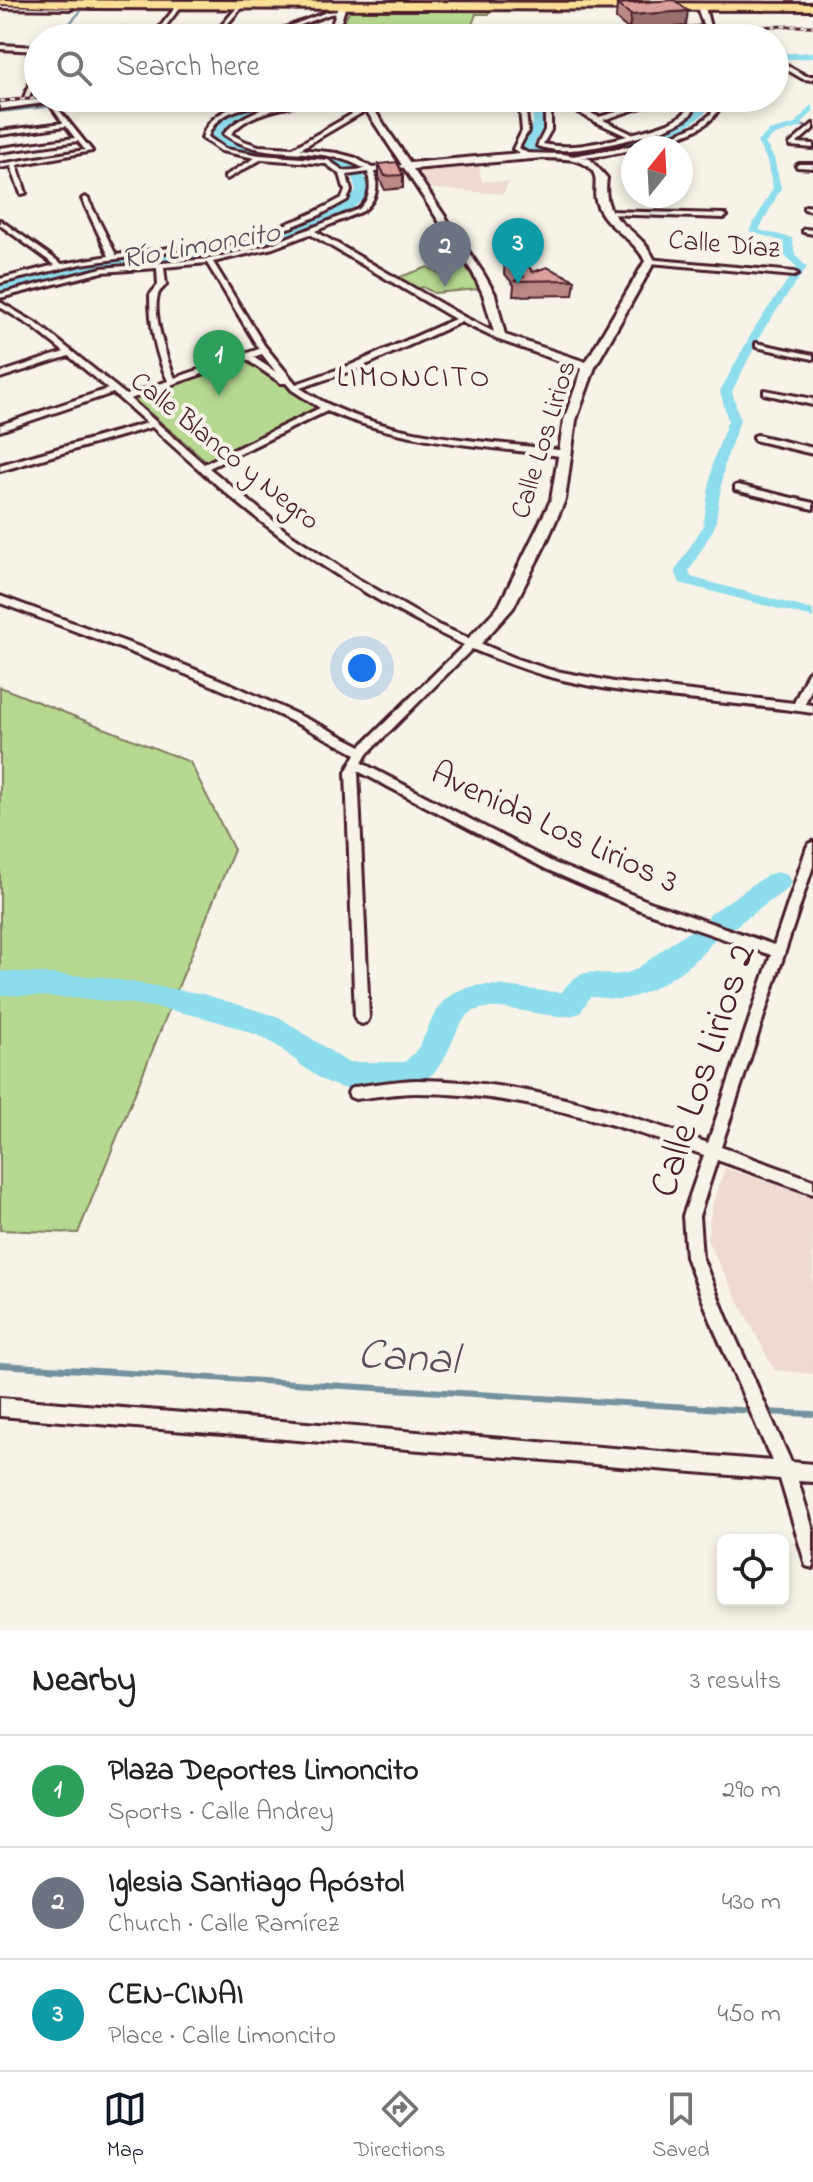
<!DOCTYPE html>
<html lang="en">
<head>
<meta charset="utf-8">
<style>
  :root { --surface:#fff; --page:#f2f2f2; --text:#222; --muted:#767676; --line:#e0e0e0; --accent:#111827 }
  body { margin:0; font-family:"Indie Flower",sans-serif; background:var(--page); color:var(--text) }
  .controls { position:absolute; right:24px; bottom:24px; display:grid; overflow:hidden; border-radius:12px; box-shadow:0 4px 12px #0003 }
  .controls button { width:72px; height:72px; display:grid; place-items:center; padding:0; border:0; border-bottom:2px solid var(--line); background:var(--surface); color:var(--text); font:40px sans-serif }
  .compass { position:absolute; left:621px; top:136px; width:72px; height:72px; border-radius:50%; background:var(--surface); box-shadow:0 4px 12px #0003; rotate:18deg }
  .you { position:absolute; left:362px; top:668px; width:28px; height:28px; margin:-20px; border:6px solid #fff; border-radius:50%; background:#1a73e8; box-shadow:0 0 0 12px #1a73e833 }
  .badge { display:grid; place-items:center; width:52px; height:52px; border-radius:50%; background:var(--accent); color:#fff; font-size:26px; font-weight:700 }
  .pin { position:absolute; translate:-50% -66px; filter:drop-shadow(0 2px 4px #0008) }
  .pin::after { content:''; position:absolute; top:42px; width:28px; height:24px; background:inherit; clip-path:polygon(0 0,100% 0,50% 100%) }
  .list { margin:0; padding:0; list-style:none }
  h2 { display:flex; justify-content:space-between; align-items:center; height:104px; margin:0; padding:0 32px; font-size:34px }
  h2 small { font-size:26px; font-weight:400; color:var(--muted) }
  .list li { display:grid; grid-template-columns:52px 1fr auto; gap:24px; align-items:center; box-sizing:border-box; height:112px; padding:0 32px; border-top:2px solid var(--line) }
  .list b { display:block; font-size:30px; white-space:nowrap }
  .list p { margin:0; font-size:26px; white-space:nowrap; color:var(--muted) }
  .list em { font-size:26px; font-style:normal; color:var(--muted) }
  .icon { flex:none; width:44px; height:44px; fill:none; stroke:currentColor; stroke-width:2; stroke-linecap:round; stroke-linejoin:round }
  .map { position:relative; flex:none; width:813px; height:1630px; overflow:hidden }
  .search { position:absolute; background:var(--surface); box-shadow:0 4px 12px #0003; left:24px; right:24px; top:24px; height:88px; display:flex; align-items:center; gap:20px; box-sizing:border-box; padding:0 28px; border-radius:44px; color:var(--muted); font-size:30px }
  .sheet { height:440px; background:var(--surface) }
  nav { display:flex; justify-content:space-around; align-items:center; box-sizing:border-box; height:112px; border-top:2px solid var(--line); background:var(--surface); font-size:22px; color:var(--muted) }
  nav a { display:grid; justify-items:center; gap:4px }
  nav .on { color:var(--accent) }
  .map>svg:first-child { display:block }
  .built { fill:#eedad2 }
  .green { fill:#b7d891; stroke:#807c5e; stroke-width:2 }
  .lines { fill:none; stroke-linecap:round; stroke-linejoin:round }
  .stream-far1 { stroke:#73919f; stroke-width:2 }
  .stream { stroke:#73919f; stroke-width:6 }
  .canal { fill:#8eddec; fill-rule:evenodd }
  .river { fill:#8eddec; fill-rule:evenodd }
  .street-casing { stroke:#4a1f2b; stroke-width:6 }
  .secondary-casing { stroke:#4a1f2b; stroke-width:6 }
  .highway-casing { stroke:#4a1f2b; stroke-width:6 }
  .street { fill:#f7f3e8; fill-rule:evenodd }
  .secondary { fill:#f7f3e8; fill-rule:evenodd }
  .highway { fill:#fdde96; fill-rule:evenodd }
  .rail-casing { stroke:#4a1f2b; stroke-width:3 }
  .rail { stroke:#f7f3e8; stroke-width:2; stroke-dasharray:5; stroke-linecap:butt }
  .wall { fill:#bb8a88; stroke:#4a1f2b; stroke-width:2 }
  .shaded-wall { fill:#99706f; stroke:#4a1f2b; stroke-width:2 }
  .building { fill:#daa09e; stroke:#4a1f2b; stroke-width:2 }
  .labels { text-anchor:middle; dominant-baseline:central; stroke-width:8; stroke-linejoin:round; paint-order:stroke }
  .far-street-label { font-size:28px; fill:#4a1f2b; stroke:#f7f3e8 }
  .far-water-label { font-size:30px; font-style:italic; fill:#5b4e5b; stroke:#f7f3e8 }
  .far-neighbourhood-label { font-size:30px; letter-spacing:2px; fill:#4a1f2b; stroke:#f7f3e8 }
  .street-label { font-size:34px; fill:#4a1f2b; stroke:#f7f3e8 }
  .near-street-label { font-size:40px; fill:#4a1f2b; stroke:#f7f3e8 }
  .near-water-label { font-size:44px; font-style:italic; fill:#5b4e5b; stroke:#f7f3e8 }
</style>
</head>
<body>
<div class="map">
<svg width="813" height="1630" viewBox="0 0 813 1630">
  <rect width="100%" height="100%" fill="#f7f3e8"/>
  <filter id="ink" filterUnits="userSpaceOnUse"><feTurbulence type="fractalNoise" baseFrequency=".0125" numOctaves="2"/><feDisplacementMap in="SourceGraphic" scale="16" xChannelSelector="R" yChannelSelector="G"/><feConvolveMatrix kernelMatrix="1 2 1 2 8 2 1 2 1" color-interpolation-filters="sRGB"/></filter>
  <g filter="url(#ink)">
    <path class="built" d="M 478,163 L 482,181 L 509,182 L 503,194 L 425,188 L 414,167 Z
      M 725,1168 L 813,1197 L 813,1374 L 774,1370 L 707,1240 L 712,1205 Z"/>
    <path class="green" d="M 420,0 L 650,0 L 653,5 L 417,4 Z
      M 350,10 L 491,11 L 489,14 L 476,14 L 467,38 L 340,38 L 338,33 Z
      M 465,264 L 479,289 L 434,293 L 423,287 L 417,289 L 397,278 L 428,267 L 438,273 Z
      M 246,358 L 318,408 L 208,462 L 133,399 Z
      M 0,687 L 190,762 L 234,850 L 78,1233 L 0,1230 Z"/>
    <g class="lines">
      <path class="stream-far1" d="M 67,38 L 70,23 L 91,0
        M 0,112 L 129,98
        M 799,125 L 813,127"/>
      <path class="stream" d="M 0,1365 L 755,1411
        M 763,1412 L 813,1414"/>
      <path class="canal" d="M 810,106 L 813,106 L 813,112 L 803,122 L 802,127 L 775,135 L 765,143 L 774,158 L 781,188 L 759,230 L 792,238 L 795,255 L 807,267 L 765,327 L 732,391 L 740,420 L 725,462 L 715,526 L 689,571 L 691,577 L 813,610 L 813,618 L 680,583 L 675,571 L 703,526 L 713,462 L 728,420 L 720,391 L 755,327 L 797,267 L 785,256 L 784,242 L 749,231 L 773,188 L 766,158 L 757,142 L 769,131 L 795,124 Z"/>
      <path class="river" d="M 813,52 L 813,58 L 775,60 L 775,54 Z
        M 282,98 L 307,98 L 245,115 L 221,135 C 264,157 361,133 370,192 C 308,264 169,256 82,272 C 54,277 28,289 0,296 L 0,286 C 27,278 54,268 82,262 C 176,246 278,254 356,191 L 351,173 C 311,142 246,172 207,136 C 226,109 252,104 282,98 Z
        M 402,98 L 441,98 C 433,104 410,104 402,98 Z
        M 507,98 L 525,98 L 541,103 L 546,122 L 533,146 C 574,156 670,137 700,105 L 697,98 L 709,98 L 712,105 C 679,147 575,164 524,154 L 519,146 C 528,134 536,124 532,108 Z
        M 777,872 L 787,875 L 791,882 L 787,889 L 730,930 L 720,933 L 714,931 L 716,936 C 704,960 649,997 622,999 C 612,1000 601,997 590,997 L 580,1013 L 570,1016 C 542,1018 498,1001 474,1011 C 462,1017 458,1029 453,1040 C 432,1092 403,1095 350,1089 C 313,1085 290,1048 257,1035 C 176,1003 85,997 0,995 L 0,971 L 102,977 L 203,994 L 279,1017 L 347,1062 L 404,1062 C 421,1051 425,1032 434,1015 C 461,965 519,993 562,992 C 587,955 606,985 634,970 C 652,961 691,921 709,927 L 706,922 L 710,914 L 767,875 Z"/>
      <g class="street-casing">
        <path id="street" d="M 178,4 L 182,5 L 162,31 L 216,32 L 240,4 L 244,5 L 217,36 L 160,34 L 157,36 L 155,34 L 56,29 L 59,27 L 157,31 Z
          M 0,6 L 70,8 L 72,9 L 0,8 Z
          M 340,11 L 342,13 L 330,14 L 266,38 L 258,38 L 327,12 Z
          M 0,45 L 38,47 L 38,51 L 0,49 Z
          M 775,59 L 806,76 L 813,76 L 813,80 L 803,79 L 775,63 Z
          M 38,68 L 38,76 L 26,104 L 21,105 L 35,70 Z
          M 275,98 L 286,98 C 260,108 218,104 208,137 L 225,149 L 260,155 L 328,160 L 344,171 L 365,169 C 318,141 265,164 224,134 C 243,110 290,98 320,98 C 291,110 253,107 231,134 L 244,141 L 259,146 L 293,148 L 366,106 L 370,106 L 370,108 L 300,149 L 337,153 L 356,158 L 372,168 L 410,164 L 413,166 L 375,172 C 378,189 377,199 363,211 L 315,231 L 464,317 L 504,337 L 497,339 L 461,322 L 357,369 L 300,388 C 377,440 478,439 567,451 L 571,454 L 567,457 C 487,446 402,443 327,411 L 209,468 L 286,531 L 358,579 L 438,625 L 517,659 L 551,670 L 614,682 L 794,703 L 808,672 L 813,668 L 813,685 L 805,704 L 813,705 L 813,713 C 725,700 633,699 547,676 C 521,669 497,659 472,649 L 367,754 L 362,763 L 554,863 L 650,902 L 774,945 L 807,847 L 809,844 L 813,842 L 813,866 L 721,1147 L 813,1180 L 813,1194 L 717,1160 L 699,1216 L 702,1257 L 728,1321 L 791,1462 L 813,1464 L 813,1482 L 798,1481 L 813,1529 L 813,1568 L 806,1566 L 804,1559 L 780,1479 L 0,1416 L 0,1398 L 772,1461 L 715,1331 L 686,1257 L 683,1216 L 704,1155 C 610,1122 516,1093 416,1093 C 396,1093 375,1097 355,1099 L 350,1097 L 348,1093 L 350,1089 L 355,1087 C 375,1084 396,1081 416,1080 C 517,1080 614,1109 708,1143 L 771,955 L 640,910 L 546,869 L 358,771 L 369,1018 L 367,1022 L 362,1024 L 357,1022 L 355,1018 L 346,772 L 356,754 C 242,692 121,648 0,603 L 0,596 L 142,648 L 233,685 L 322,726 L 361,746 L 464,645 C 399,614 337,578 279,535 C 234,502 193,464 152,427 L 0,471 L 0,465 L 147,423 L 113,393 L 0,431 L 0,425 L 108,389 L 69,356 L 0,378 L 0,373 L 64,352 L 34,328 L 0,307 L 0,302 L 39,325 L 126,395 L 168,381 C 155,353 150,326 150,295 L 158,285 L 157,268 L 102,272 L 0,298 L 0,294 L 102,268 L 209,259 L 269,245 L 359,209 C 371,198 371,188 368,172 L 347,175 L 351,191 L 347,200 L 320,215 L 291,227 L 230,243 L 81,264 L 0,283 L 0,279 L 55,265 L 0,225 L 0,220 L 62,264 L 109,256 L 82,199 L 85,197 L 88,199 L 116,255 C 172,247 231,243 286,224 C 306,217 324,208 342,198 L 345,191 L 340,174 L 326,164 L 262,159 L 227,179 L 225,178 L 225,176 L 255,158 L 221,151 L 202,138 C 211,106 247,104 275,98 ZM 310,234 L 455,319 L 351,365 L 296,384 L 264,345 L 213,262 L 273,248 ZM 207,263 L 259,349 L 175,378 C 167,361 152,314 158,295 C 159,291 163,288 166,285 L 164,267 ZM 262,354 L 276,372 L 253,357 ZM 246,359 L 281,383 L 286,383 L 292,390 L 320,408 L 204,464 L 130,399 Z
          M 359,98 L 403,102 L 472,98 L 403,106 Z
          M 480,98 C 505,98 519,107 543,107 L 527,98 C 538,98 542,100 549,107 L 573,107 L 565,98 L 571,98 L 579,108 L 599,117 L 648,103 L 648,105 L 603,120 L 632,134 C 651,128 691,122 691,98 L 697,98 C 697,105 695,109 690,115 C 673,132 593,150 568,150 C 557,151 547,149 537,146 L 545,130 L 545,111 L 526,111 L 528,131 L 519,148 L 532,156 L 530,159 L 513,149 L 522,131 L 520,110 L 504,103 ZM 551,111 L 576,111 L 594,121 L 627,136 C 599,143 571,150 543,144 L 551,130 Z
          M 714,98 L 720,98 L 722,103 C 717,114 712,120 701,127 C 680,140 589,163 567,157 L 630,146 L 676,134 L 697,125 L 711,114 L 716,103 Z
          M 47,100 L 51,100 L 92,151 L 17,165 L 26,193 L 21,194 L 11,166 L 0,168 L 0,164 L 85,150 L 78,141 L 0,152 L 0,148 L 75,138 L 66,126 L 0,135 L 0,131 L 63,123 Z
          M 813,124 L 813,129 L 797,143 L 813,144 L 813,148 L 790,146 L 790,144 Z
          M 799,164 L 813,164 L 813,168 L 797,167 L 796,166 Z
          M 806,206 L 813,207 L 813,211 L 804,209 L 804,207 Z
          M 608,211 L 724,214 L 727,216 L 724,218 L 606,214 L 606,212 Z
          M 805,229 L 813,230 L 813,234 L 803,232 L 803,230 Z
          M 647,259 L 794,272 L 798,274 L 794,276 L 650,263 L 646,261 Z
          M 756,343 L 813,355 L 813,359 L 756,347 Z
          M 764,390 L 813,399 L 813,405 L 764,394 Z
          M 757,435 L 813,448 L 813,454 L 754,440 L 754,436 Z
          M 738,485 L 813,503 L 813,509 L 735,490 L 735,486 Z"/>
      </g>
      <g class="secondary-casing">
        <path id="secondary" d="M 339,3 L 346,5 L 336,38 L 328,38 Z
          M 701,5 L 705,7 L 711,31 L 616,38 L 704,27 L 697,7 Z
          M 52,98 L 81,98 L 0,109 L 0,103 Z
          M 358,98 L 366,98 L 410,163 L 520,153 L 563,154 L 590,159 L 607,178 C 600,227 638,222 655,261 L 595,367 L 576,420 L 565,500 L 545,545 L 513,608 L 478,647 L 472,648 L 464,643 L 499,606 L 551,500 L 564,420 L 582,369 L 496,339 L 483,294 L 473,273 ZM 543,158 C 556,159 574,157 586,165 C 603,176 591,189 597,204 C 605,228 634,237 645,261 L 586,362 L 505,335 L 495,294 L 483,273 L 413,169 Z"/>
      </g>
      <g class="highway-casing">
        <path id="highway" d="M 0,0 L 813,4 L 813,10 L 91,8 L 0,4 Z"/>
      </g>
      <use href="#street" class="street"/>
      <use href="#secondary" class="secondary"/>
      <use href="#highway" class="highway"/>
      <g class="rail-casing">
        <path id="rail" d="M 602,38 L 707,27 L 813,26
          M 0,101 L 41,98"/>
      </g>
      <use href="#rail" class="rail"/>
    </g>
    <path class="wall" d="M 617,4 L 686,26 L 629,30 L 616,19 Z
      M 379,164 L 403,175 L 403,188 L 385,190 L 379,178 Z
      M 505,258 L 533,272 L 575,280 L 573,295 L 513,296 L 514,285 L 504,273 Z"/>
    <path class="shaded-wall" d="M 688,11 L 686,26 L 629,30 L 631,15 Z"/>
    <path class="building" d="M 674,0 L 688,11 L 631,15 L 617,4 Z
      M 397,162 L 403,175 L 385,176 L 379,164 Z
      M 520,256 L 533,272 L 547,267 L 575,280 L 514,281 L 525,276 L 520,276 L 505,258 Z"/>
  </g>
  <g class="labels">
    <g class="far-street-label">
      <text transform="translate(724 246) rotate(5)">Calle Díaz</text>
      <text transform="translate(545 440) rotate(-73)">Calle Los Lirios</text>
      <text transform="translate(224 452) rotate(39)">Calle Blanco y Negro</text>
    </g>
    <g class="far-water-label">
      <text transform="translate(201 247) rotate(-10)">Río Limoncito</text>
    </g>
    <g class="far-neighbourhood-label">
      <text x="414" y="379">LIMONCITO</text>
    </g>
    <g class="street-label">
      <text transform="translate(554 829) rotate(25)">Avenida Los Lirios 3</text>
    </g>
    <g class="near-street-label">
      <text transform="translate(705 1071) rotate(-72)">Calle Los Lirios 2</text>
    </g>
    <g class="near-water-label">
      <text transform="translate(408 1359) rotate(4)">Canal</text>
    </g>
  </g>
</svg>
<div class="controls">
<button><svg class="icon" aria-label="locate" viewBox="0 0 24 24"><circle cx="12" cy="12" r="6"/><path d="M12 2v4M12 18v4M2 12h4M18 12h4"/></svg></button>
</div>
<svg class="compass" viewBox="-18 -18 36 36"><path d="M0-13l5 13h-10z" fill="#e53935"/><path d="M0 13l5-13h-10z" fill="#767676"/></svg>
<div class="you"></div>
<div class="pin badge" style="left:219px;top:396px;background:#2e9e5b">1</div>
<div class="pin badge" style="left:445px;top:287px;background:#6b7280">2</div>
<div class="pin badge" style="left:518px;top:284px;background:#0f9aa8">3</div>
<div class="search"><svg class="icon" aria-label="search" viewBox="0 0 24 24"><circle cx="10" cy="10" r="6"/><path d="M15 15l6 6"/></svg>Search here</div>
</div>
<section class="sheet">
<h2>Nearby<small>3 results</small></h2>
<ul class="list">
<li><span class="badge" style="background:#2e9e5b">1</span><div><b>Plaza Deportes Limoncito</b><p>Sports · Calle Andrey</p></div><em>290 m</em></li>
<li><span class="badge" style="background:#6b7280">2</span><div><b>Iglesia Santiago Apóstol</b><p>Church · Calle Ramírez</p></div><em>430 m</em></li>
<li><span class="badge" style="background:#0f9aa8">3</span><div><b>CEN-CINAI</b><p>Place · Calle Limoncito</p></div><em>450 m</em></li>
</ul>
</section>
<nav>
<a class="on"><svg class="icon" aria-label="map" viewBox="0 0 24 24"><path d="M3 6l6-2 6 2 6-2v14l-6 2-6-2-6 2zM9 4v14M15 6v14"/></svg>Map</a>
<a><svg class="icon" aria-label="directions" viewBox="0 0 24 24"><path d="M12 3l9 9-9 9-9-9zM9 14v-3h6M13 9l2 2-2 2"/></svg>Directions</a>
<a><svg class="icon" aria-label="saved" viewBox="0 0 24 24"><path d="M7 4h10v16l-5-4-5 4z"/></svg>Saved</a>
</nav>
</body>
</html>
